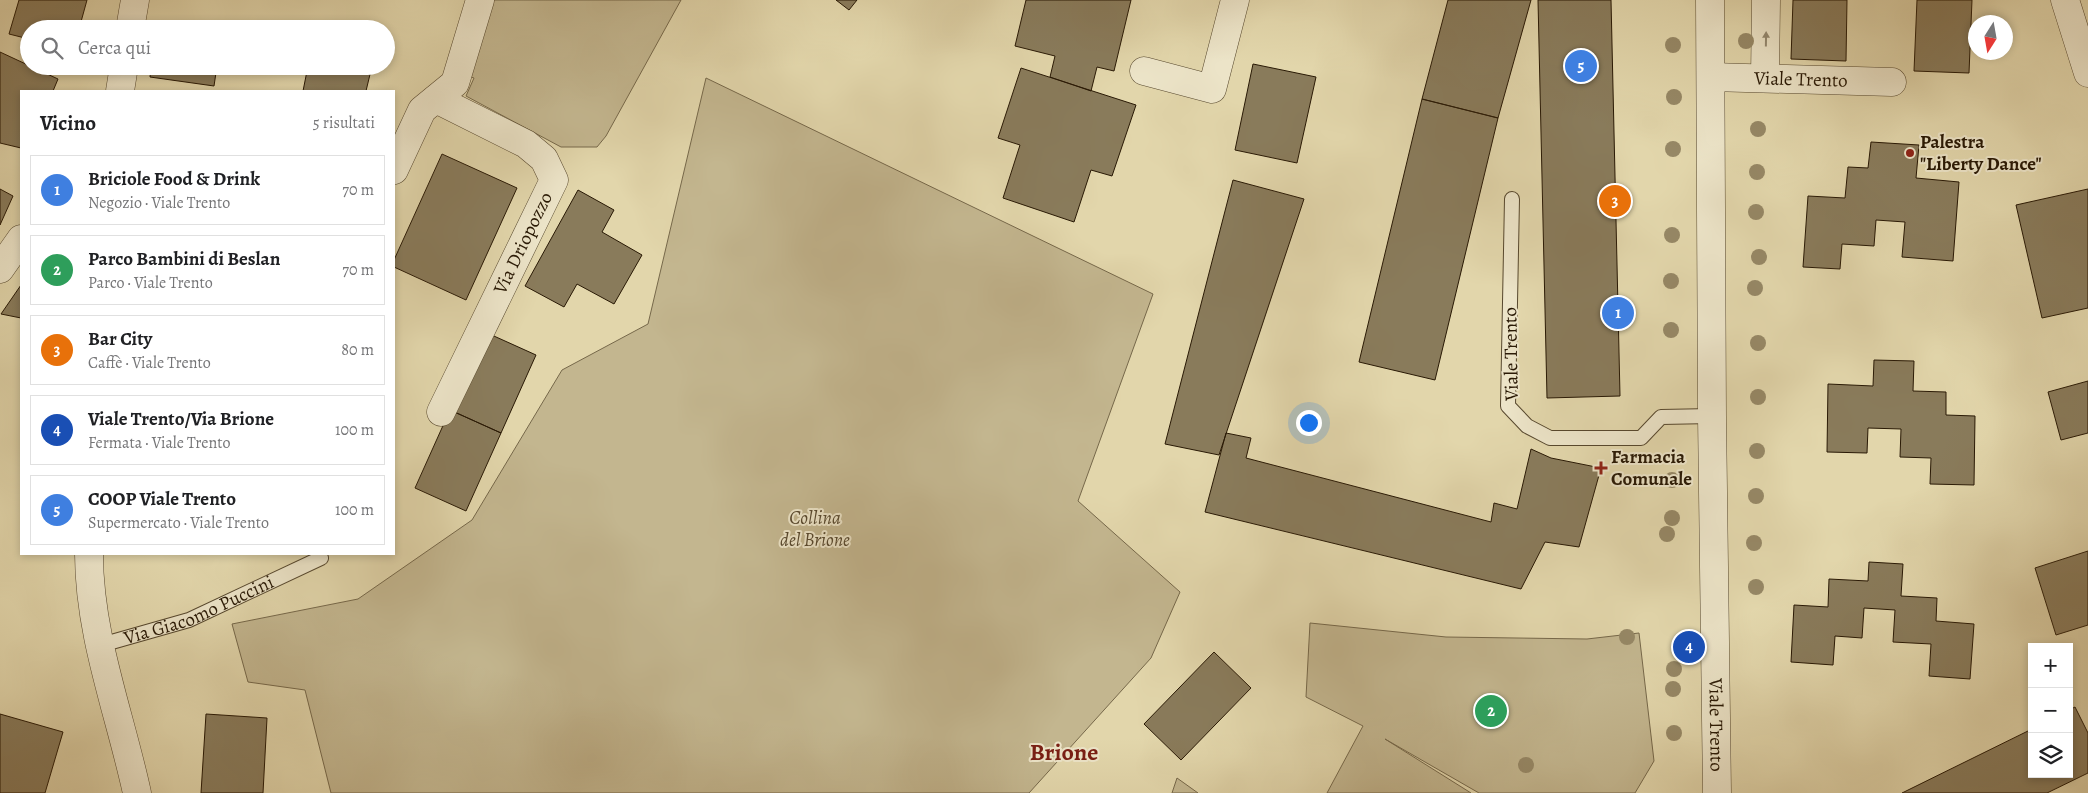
<!DOCTYPE html>
<html lang="it">
<head>
<meta charset="utf-8">
<style>
  :root { --surface:#fff; --page:#f6f6f6; --text:#202124; --muted:#757577; --line:#e0e0e0; --accent:#8f2418 }
  body { margin:0; font-family:Alegreya,serif; background:var(--page); color:var(--text) }
  .controls { position:absolute; right:15px; bottom:15px; display:grid; overflow:hidden; border-radius:0px; box-shadow:0 2px 8px #0003 }
  .controls button { width:45px; height:45px; display:grid; place-items:center; padding:0; border:0; border-bottom:1px solid var(--line); background:var(--surface); color:var(--text); font:25px sans-serif }
  .compass { position:absolute; left:1968px; top:15px; width:45px; height:45px; border-radius:50%; background:var(--surface); box-shadow:0 2px 8px #0003; rotate:191deg }
  .you { position:absolute; left:1308px; top:422px; width:18px; height:18px; margin:-12px; border:4px solid #fff; border-radius:50%; background:#1a73e8; box-shadow:0 0 0 8px #1a73e833 }
  .badge { display:grid; place-items:center; width:32px; height:32px; border-radius:50%; background:var(--accent); color:#fff; font-size:16px; font-weight:700 }
  .pin { position:absolute; translate:-50% -50%; border:2px solid #fff; box-shadow:0 1px 5px #0006 }
  .list { margin:0; padding:0; list-style:none }
  h2 { display:flex; justify-content:space-between; align-items:center; height:65px; margin:0; padding:0 20px; font-size:21px }
  h2 small { font-size:16px; font-weight:400; color:var(--muted) }
  .list li { display:grid; grid-template-columns:32px 1fr auto; gap:15px; align-items:center; box-sizing:border-box; height:70px; margin:0 10px 10px; padding:0 10px; border:1px solid var(--line); border-radius:0px }
  .list b { display:block; font-size:19px; white-space:nowrap }
  .list p { margin:0; font-size:16px; white-space:nowrap; color:var(--muted) }
  .list em { font-size:16px; font-style:normal; color:var(--muted) }
  .icon { flex:none; width:28px; height:28px; fill:none; stroke:currentColor; stroke-width:2; stroke-linecap:round; stroke-linejoin:round }
  .map { position:relative; flex:none; width:2088px; height:793px; overflow:hidden }
  .search { position:absolute; background:var(--surface); box-shadow:0 2px 8px #0003; left:20px; top:20px; width:375px; height:55px; display:flex; align-items:center; gap:12px; box-sizing:border-box; padding:0 18px; border-radius:28px; color:var(--muted); font-size:19px }
  .panel { position:absolute; background:var(--surface); box-shadow:0 2px 8px #0003; left:20px; top:90px; width:375px; height:465px; border-radius:0px }
  .map>svg:first-child { display:block }
  .green { fill:#c3b68f; stroke:#76684a }
  .building { fill:#897b5b; stroke:#291905 }
  .lines { fill:none; stroke-linecap:round; stroke-linejoin:round }
  .service-casing { stroke:#57482e; stroke-width:16 }
  .minor-casing { stroke:#57482e; stroke-width:29 }
  .service { stroke:#ece4c8; stroke-width:14 }
  .minor { stroke:#ece4c8; stroke-width:28 }
  .tree { fill:#968866 }
  .oneway { fill:#948970 }
  .poi-dot { fill:#8f2418; stroke:#ece4c8; stroke-width:2 }
  .labels { text-anchor:middle; dominant-baseline:central; stroke-width:4; stroke-linejoin:round; paint-order:stroke }
  .street-label { font-size:19px; fill:#291905; stroke:#ece4c8 }
  .poi-label { font-size:19px; font-weight:bold; fill:#291905; stroke:#ece4c8; text-anchor:start }
  .park-label { font-size:19px; font-style:italic; fill:#57482e; stroke:#ece4c8 }
  .district-label { font-size:24px; font-weight:bold; fill:#7a1f14; stroke:#ece4c8 }
</style>
</head>
<body>
<div class="map">
<svg width="2088" height="793" viewBox="0 0 2088 793">
  <rect width="100%" height="100%" fill="#e2d6ab"/>
  <filter id="stains"><feTurbulence type="fractalNoise" baseFrequency=".004" numOctaves="4"/><feColorMatrix values="0 0 0 0 .2 0 0 0 0 .09 0 0 0 0 .02 0 0 0 .5 -.17"/></filter>
  <radialGradient id="worn" r=".72"><stop offset=".6" stop-color="#630" stop-opacity="0"/><stop offset="1" stop-color="#630" stop-opacity=".3"/></radialGradient>
  <path class="green" d="M 481,0 L 681,0 L 606,136 L 597,147 L 561,147 L 466,96 L 474,78 L 463,74 Z
    M 706,78 L 1153,294 L 1078,501 L 1180,592 L 1151,658 L 1029,793 L 331,793 L 305,690 L 248,682 L 232,624 L 358,599 L 472,520 L 562,370 L 648,324 Z
    M 1310,623 L 1446,637 L 1587,639 L 1639,633 L 1654,761 L 1635,793 L 1479,793 L 1385,739 L 1471,793 L 1327,793 L 1363,726 L 1306,697 Z
    M 1177,778 L 1198,793 L 1172,793 Z"/>
  <path class="building" d="M 19,0 L 87,0 L 79,29 L 29,29 L 29,39 L 9,34 Z
    M 836,0 L 857,0 L 849,10 Z
    M 1026,0 L 1131,0 L 1114,71 L 1097,67 L 1091,91 L 1050,77 L 1055,56 L 1015,46 Z
    M 1448,0 L 1531,0 L 1498,118 L 1422,99 Z
    M 1538,0 L 1611,0 L 1620,396 L 1547,398 Z
    M 1793,0 L 1847,0 L 1846,61 L 1791,59 Z
    M 1917,0 L 1972,0 L 1969,73 L 1914,71 Z
    M 157,23 L 196,29 L 156,29 Z
    M 0,52 L 58,79 L 53,91 L 21,91 L 21,148 L 0,143 Z
    M 1253,64 L 1316,77 L 1297,163 L 1235,150 Z
    M 151,66 L 217,66 L 214,86 L 150,77 Z
    M 308,66 L 372,66 L 366,91 L 303,91 Z
    M 1021,68 L 1136,105 L 1112,176 L 1091,170 L 1074,222 L 1003,198 L 1020,145 L 998,138 Z
    M 1422,99 L 1498,118 L 1435,380 L 1359,362 Z
    M 1871,142 L 1919,145 L 1916,178 L 1959,182 L 1953,261 L 1902,257 L 1905,222 L 1876,220 L 1874,246 L 1842,244 L 1840,269 L 1803,267 L 1808,196 L 1845,198 L 1848,167 L 1868,168 Z
    M 442,154 L 517,188 L 466,300 L 394,267 L 394,260 Z
    M 1233,180 L 1304,199 L 1219,455 L 1165,444 Z
    M 0,189 L 13,196 L 0,225 Z
    M 2088,189 L 2088,308 L 2042,318 L 2016,205 Z
    M 578,190 L 614,210 L 602,232 L 642,255 L 614,304 L 577,284 L 564,307 L 525,286 Z
    M 21,285 L 21,318 L 1,314 Z
    M 485,332 L 536,355 L 501,433 L 450,410 Z
    M 1874,360 L 1914,361 L 1913,391 L 1946,392 L 1946,415 L 1975,416 L 1974,485 L 1930,484 L 1931,458 L 1900,457 L 1901,429 L 1868,428 L 1867,453 L 1827,452 L 1828,384 L 1873,386 Z
    M 2088,381 L 2088,433 L 2061,440 L 2048,392 Z
    M 450,410 L 501,433 L 466,511 L 415,488 Z
    M 1226,433 L 1251,438 L 1246,458 L 1491,522 L 1494,503 L 1517,509 L 1531,449 L 1551,458 L 1601,468 L 1579,547 L 1545,542 L 1521,589 L 1205,512 Z
    M 2088,551 L 2088,625 L 2056,635 L 2035,568 Z
    M 1869,562 L 1903,564 L 1901,596 L 1937,598 L 1936,621 L 1974,624 L 1970,679 L 1929,676 L 1931,644 L 1893,642 L 1895,610 L 1864,608 L 1862,638 L 1835,636 L 1833,665 L 1791,662 L 1794,605 L 1828,607 L 1829,579 L 1868,581 Z
    M 1214,652 L 1251,688 L 1181,760 L 1144,724 Z
    M 2075,707 L 2088,733 L 2088,773 L 2047,793 L 1902,793 L 2032,729 L 2032,774 L 2069,774 L 2069,710 Z
    M 0,714 L 63,732 L 45,793 L 0,793 Z
    M 206,714 L 267,718 L 263,793 L 201,793 Z"/>
  <g class="lines">
    <g class="service-casing">
      <g id="service">
        <path d="M 1512,199 L 1508,406 L 1527,426 L 1550,438 L 1641,438 L 1661,417 L 1712,416"/>
        <path id="s1" d="M 101,645 L 189,620 L 321,558"/>
      </g>
    </g>
    <g class="minor-casing">
      <g id="minor">
        <path id="s2" d="M 1710,0 L 1712,416 L 1717,793"/>
        <path d="M 2065,0 L 2088,73"/>
        <path d="M 130,29 L 135,0"/>
        <path d="M 1144,71 L 1212,89 L 1235,0"/>
        <path id="s3" d="M 1711,77 L 1892,82"/>
        <path d="M 1765,78 L 1766,0"/>
        <path d="M 120,91 L 124,66"/>
        <path d="M 436,99 L 526,144 L 544,159 L 554,180 L 441,412"/>
        <path d="M 394,170 L 422,110 L 455,83 L 480,0"/>
        <path d="M 0,269 L 21,239"/>
        <path d="M 89,554 C 89,636 120,714 137,793"/>
      </g>
    </g>
    <use href="#service" class="service"/>
    <use href="#minor" class="minor"/>
  </g>
  <g class="tree">
    <circle cx="1746" cy="41" r="8"/>
    <circle cx="1673" cy="45" r="8"/>
    <circle cx="1674" cy="97" r="8"/>
    <circle cx="1758" cy="129" r="8"/>
    <circle cx="1673" cy="149" r="8"/>
    <circle cx="1757" cy="172" r="8"/>
    <circle cx="1756" cy="212" r="8"/>
    <circle cx="1672" cy="235" r="8"/>
    <circle cx="1759" cy="257" r="8"/>
    <circle cx="1671" cy="281" r="8"/>
    <circle cx="1755" cy="288" r="8"/>
    <circle cx="1671" cy="330" r="8"/>
    <circle cx="1758" cy="343" r="8"/>
    <circle cx="1758" cy="397" r="8"/>
    <circle cx="1757" cy="451" r="8"/>
    <circle cx="1672" cy="480" r="8"/>
    <circle cx="1756" cy="496" r="8"/>
    <circle cx="1672" cy="518" r="8"/>
    <circle cx="1667" cy="534" r="8"/>
    <circle cx="1754" cy="543" r="8"/>
    <circle cx="1756" cy="587" r="8"/>
    <circle cx="1627" cy="637" r="8"/>
    <circle cx="1674" cy="669" r="8"/>
    <circle cx="1673" cy="689" r="8"/>
    <circle cx="1674" cy="733" r="8"/>
    <circle cx="1526" cy="765" r="8"/>
  </g>
  <defs><path id="oneway-solid" d="M-6-.8H1V-3.2L6.5 0L1 3.2V.8H-6Z" transform="scale(1.25)"/></defs>
  <use class="oneway" href="#oneway-solid" transform="translate(1766 39) rotate(-89)"/>
  <g class="poi-dot">
    <circle cx="1910" cy="153" r="5"/>
    <path d="M1598.5 460.5h5v5h5v5h-5v5h-5v-5h-5v-5h5z"/>
  </g>
  <g class="labels">
    <g class="street-label">
      <text stroke="none"><textPath href="#s3" startOffset="90">Viale Trento</textPath></text>
      <text transform="translate(523 243) rotate(-64)">Via Driopozzo</text>
      <text transform="translate(1511 354) rotate(-91)">Viale Trento</text>
      <text stroke="none"><textPath href="#s1" startOffset="104">Via Giacomo Puccini</textPath></text>
      <text stroke="none"><textPath href="#s2" startOffset="725">Viale Trento</textPath></text>
    </g>
    <g class="poi-label">
      <text x="1920" y="142">Palestra<tspan x="1920" dy="22">"Liberty Dance"</tspan></text>
      <text x="1611" y="457">Farmacia<tspan x="1611" dy="22">Comunale</tspan></text>
    </g>
    <g class="park-label">
      <text x="815" y="518">Collina<tspan x="815" dy="22">del Brione</tspan></text>
    </g>
    <g class="district-label">
      <text x="1064" y="752">Brione</text>
    </g>
  </g>
  <rect width="100%" height="100%" filter="url(#stains)"/>
  <rect width="100%" height="100%" fill="url(#worn)"/>
</svg>
<div class="controls">
<button>+</button>
<button>−</button>
<button><svg class="icon" aria-label="layers" viewBox="0 0 24 24"><path d="M12 4l9 5-9 5-9-5zM3 14l9 5 9-5"/></svg></button>
</div>
<svg class="compass" viewBox="-18 -18 36 36"><path d="M0-13l5 13h-10z" fill="#e53935"/><path d="M0 13l5-13h-10z" fill="#757577"/></svg>
<div class="you"></div>
<div class="pin badge" style="left:1618px;top:313px;background:#3f7fe0">1</div>
<div class="pin badge" style="left:1491px;top:711px;background:#2e9e5b">2</div>
<div class="pin badge" style="left:1615px;top:201px;background:#e8710a">3</div>
<div class="pin badge" style="left:1689px;top:647px;background:#1a4fb4">4</div>
<div class="pin badge" style="left:1581px;top:66px;background:#3f7fe0">5</div>
<div class="search"><svg class="icon" aria-label="search" viewBox="0 0 24 24"><circle cx="10" cy="10" r="6"/><path d="M15 15l6 6"/></svg>Cerca qui</div>
<section class="panel">
<h2>Vicino<small>5 risultati</small></h2>
<ul class="list">
<li><span class="badge" style="background:#3f7fe0">1</span><div><b>Briciole Food &amp; Drink</b><p>Negozio · Viale Trento</p></div><em>70 m</em></li>
<li><span class="badge" style="background:#2e9e5b">2</span><div><b>Parco Bambini di Beslan</b><p>Parco · Viale Trento</p></div><em>70 m</em></li>
<li><span class="badge" style="background:#e8710a">3</span><div><b>Bar City</b><p>Caffè · Viale Trento</p></div><em>80 m</em></li>
<li><span class="badge" style="background:#1a4fb4">4</span><div><b>Viale Trento/Via Brione</b><p>Fermata · Viale Trento</p></div><em>100 m</em></li>
<li><span class="badge" style="background:#3f7fe0">5</span><div><b>COOP Viale Trento</b><p>Supermercato · Viale Trento</p></div><em>100 m</em></li>
</ul>
</section>
</div>
</body>
</html>
